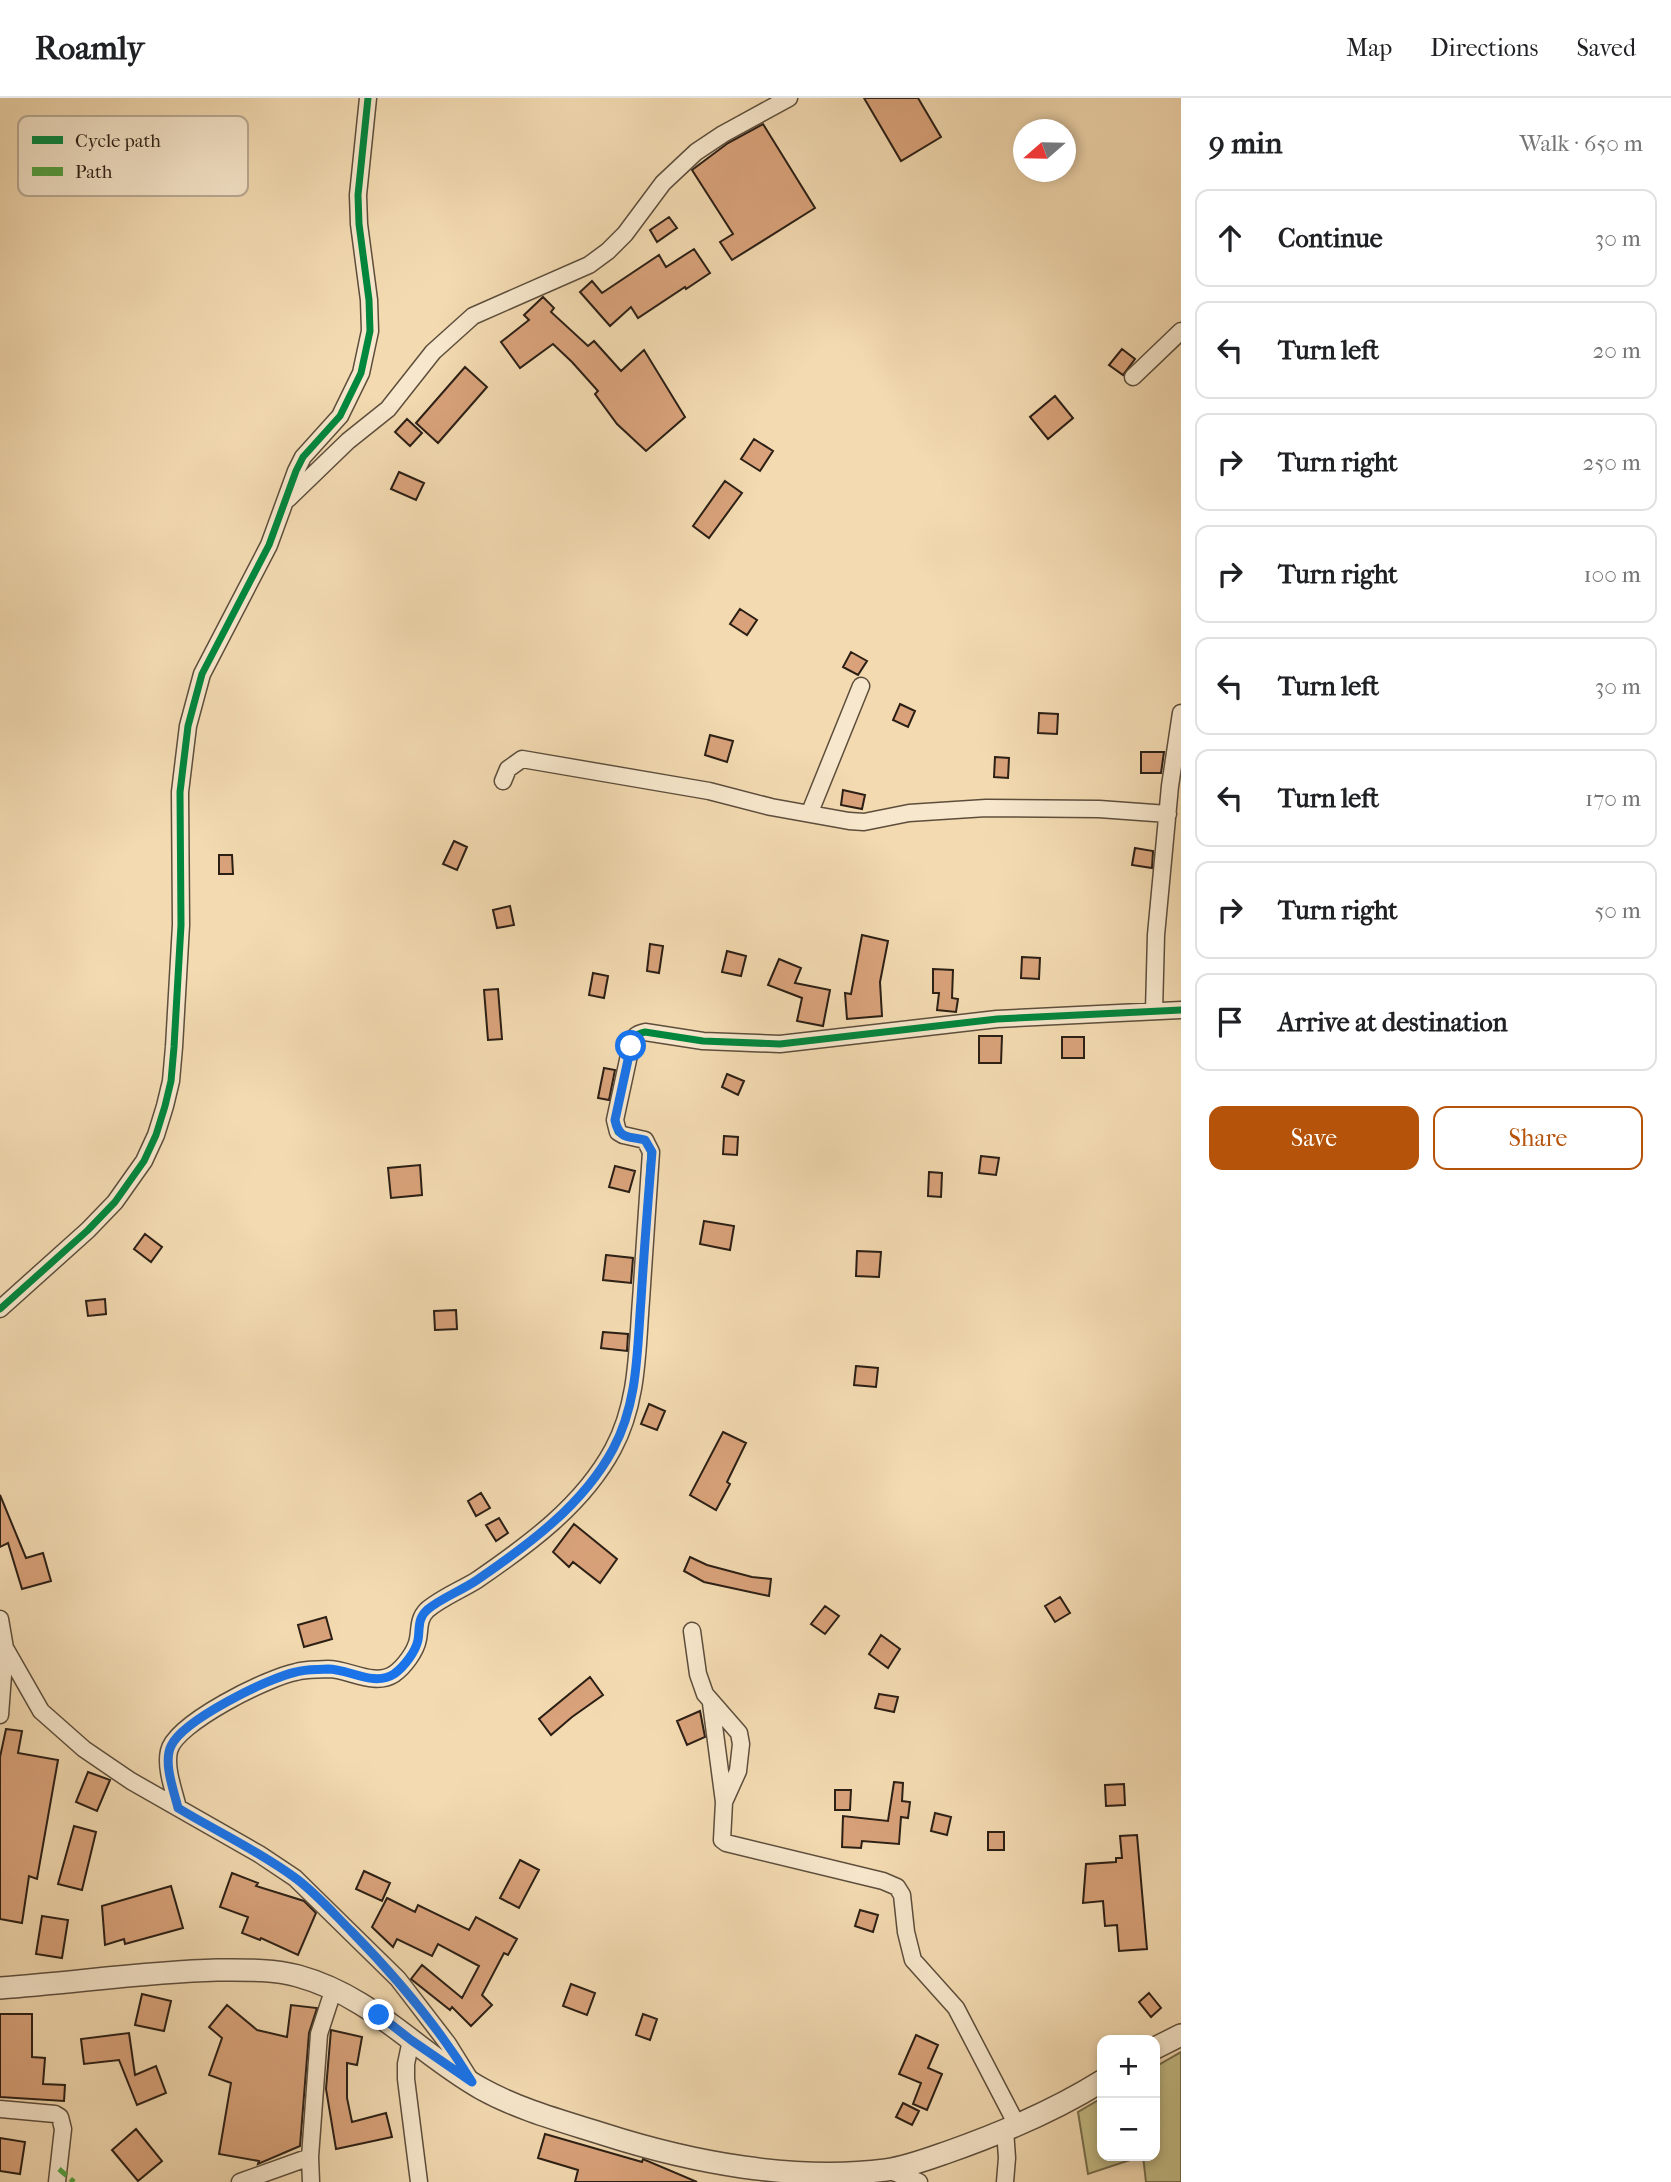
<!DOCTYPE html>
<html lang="en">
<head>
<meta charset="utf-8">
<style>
  :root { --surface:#fff; --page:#f2f2f2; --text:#202124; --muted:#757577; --line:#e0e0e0; --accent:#b45309 }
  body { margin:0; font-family:"IM FELL French Canon",serif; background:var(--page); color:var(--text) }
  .controls { position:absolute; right:21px; bottom:21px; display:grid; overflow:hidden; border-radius:14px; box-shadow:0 4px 10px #0003 }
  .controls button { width:63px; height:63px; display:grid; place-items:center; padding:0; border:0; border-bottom:2px solid var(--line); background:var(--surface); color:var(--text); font:35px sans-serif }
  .compass { position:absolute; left:1013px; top:21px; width:63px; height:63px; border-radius:50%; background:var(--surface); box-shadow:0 4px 10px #0003; rotate:250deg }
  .stop { position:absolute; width:21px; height:21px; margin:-16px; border:5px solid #1a73e8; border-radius:50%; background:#fff }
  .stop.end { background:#1a73e8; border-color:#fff; box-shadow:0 2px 7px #0008 }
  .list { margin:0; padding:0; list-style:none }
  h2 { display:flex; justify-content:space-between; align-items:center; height:91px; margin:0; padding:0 28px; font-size:30px }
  h2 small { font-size:23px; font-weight:400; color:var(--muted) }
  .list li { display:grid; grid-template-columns:46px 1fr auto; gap:21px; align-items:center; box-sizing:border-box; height:98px; margin:0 14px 14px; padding:0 14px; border:2px solid var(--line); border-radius:14px }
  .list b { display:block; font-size:26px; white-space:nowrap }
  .list em { font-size:23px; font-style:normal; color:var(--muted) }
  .actions { display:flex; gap:14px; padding:21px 28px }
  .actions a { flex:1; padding:16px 0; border:2px solid var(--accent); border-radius:14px; text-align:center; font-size:24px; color:var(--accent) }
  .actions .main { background:var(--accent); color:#fff }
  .icon { flex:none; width:38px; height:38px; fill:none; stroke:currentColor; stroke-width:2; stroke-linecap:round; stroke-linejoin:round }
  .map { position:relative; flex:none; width:1181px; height:2084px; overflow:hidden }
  header { display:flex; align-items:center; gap:42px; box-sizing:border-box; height:98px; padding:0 35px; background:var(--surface); border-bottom:2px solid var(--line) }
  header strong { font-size:33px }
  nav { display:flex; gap:38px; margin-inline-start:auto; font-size:24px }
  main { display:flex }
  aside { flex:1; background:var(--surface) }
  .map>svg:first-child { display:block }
  .green { fill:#c3bd86; stroke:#776e4e; stroke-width:2 }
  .building { fill:#d9a27a; stroke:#2b1f15; stroke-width:2 }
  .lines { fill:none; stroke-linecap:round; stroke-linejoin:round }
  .minor-casing { stroke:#5d4e3c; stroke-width:19 }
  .tertiary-casing { stroke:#5d4e3c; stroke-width:24 }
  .minor { stroke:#f7e7cc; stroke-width:16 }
  .tertiary { stroke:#f7e7cc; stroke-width:21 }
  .quiet { stroke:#51a240; stroke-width:5; stroke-dasharray:10 5; stroke-linecap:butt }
  .cycleway-casing { stroke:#f7e7cc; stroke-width:11 }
  .cycleway { stroke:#00873e; stroke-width:7 }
  .route { stroke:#1a73e8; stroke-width:9 }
  .key { fill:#f7e7cc; stroke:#baab95; stroke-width:2 }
  .key-label { font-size:19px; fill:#2b1f15 }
</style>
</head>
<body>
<header>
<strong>Roamly</strong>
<nav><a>Map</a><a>Directions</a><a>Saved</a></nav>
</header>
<main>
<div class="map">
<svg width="1181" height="2084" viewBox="0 0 1181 2084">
  <rect width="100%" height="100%" fill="#f3dab1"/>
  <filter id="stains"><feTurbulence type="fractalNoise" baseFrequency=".00286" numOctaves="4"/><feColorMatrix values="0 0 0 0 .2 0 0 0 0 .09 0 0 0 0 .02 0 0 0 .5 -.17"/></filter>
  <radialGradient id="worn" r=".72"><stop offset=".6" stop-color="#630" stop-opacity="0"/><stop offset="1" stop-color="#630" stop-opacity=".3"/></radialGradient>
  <path class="green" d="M 1181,1954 L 1181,2084 L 1146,2084 L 1143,2058 L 1155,2058 L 1155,1969 Z
    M 1102,2000 L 1102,2058 L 1142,2058 L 1088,2076 L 1078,2014 Z"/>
  <path class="building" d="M 864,0 L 918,0 L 941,39 L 901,63 Z
    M 763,26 L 815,110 L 732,162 L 720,144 L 733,136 L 692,72 L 728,45 Z
    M 669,119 L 677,130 L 657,144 L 650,132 Z
    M 694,151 L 710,175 L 686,191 L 685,189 L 638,220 L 631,209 L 610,228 L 580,194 L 592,183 L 602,195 L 659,157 L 666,169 Z
    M 543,199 L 554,210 L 551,214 L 588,248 L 594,243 L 621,273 L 644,252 L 685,319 L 646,353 L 617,326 L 595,296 L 598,293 L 572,264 L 553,246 L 520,270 L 501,244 L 529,222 L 524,217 Z
    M 1122,251 L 1135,261 L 1123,277 L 1109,267 Z
    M 465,269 L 487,289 L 438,345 L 416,325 Z
    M 1055,298 L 1073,320 L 1048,341 L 1030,319 Z
    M 407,321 L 422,335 L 410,348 L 395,334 Z
    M 754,341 L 773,353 L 760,373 L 741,361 Z
    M 399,374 L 424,385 L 416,402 L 391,391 Z
    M 725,383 L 742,395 L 709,440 L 693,428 Z
    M 740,511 L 757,522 L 747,537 L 730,526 Z
    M 851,554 L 867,563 L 858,577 L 843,569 Z
    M 900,606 L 915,613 L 908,629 L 893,622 Z
    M 1039,615 L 1058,616 L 1057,636 L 1038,635 Z
    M 710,637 L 733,643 L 727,664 L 705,657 Z
    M 1141,654 L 1164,654 L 1161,675 L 1141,675 Z
    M 995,659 L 1009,660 L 1008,680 L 994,679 Z
    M 843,692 L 865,697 L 862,711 L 841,707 Z
    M 454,743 L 467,749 L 457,772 L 443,766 Z
    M 1135,750 L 1153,753 L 1152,770 L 1132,767 Z
    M 219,757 L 232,757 L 233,776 L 219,776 Z
    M 510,808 L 514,827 L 497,830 L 493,812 Z
    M 862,837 L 888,843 L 880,884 L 882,918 L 847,921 L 845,895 L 851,896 Z
    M 650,846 L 663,848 L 659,875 L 647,873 Z
    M 727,853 L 746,858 L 741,878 L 722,874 Z
    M 1022,859 L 1040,860 L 1039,881 L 1021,880 Z
    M 779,861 L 801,870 L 795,885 L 830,892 L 823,928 L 797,923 L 802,900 L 768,887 Z
    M 933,871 L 953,872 L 952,900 L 958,901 L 956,914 L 937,912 L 939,895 L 933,895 Z
    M 593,875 L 608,878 L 604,900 L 589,897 Z
    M 498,891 L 502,941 L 488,942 L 484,892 Z
    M 979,938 L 1002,938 L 1001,965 L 979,965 Z
    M 1062,939 L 1084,939 L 1084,960 L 1062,960 Z
    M 604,970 L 615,972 L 609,1002 L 598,1000 Z
    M 727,976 L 744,983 L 738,997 L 722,989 Z
    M 724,1038 L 738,1039 L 737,1057 L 723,1056 Z
    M 981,1058 L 999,1060 L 996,1077 L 979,1075 Z
    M 420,1067 L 422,1097 L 391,1100 L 388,1070 Z
    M 615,1068 L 635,1073 L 629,1094 L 609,1089 Z
    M 929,1074 L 942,1075 L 941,1099 L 928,1098 Z
    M 704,1123 L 734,1128 L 730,1152 L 700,1146 Z
    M 145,1136 L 162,1149 L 151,1164 L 134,1151 Z
    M 857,1153 L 881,1154 L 879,1179 L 856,1178 Z
    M 606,1157 L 633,1160 L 631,1185 L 603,1182 Z
    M 105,1201 L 106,1216 L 88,1218 L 86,1203 Z
    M 456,1212 L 457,1231 L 435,1232 L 434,1213 Z
    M 603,1234 L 628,1236 L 627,1253 L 601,1250 Z
    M 856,1268 L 878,1270 L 876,1289 L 854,1287 Z
    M 649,1306 L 665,1313 L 657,1332 L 641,1326 Z
    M 723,1334 L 746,1345 L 727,1384 L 730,1386 L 716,1412 L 690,1397 Z
    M 481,1395 L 490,1410 L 476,1418 L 468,1403 Z
    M 0,1397 L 26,1460 L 43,1455 L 51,1483 L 22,1491 L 8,1445 L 0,1449 Z
    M 499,1420 L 508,1435 L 496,1443 L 486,1427 Z
    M 574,1426 L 617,1461 L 600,1485 L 573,1464 L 569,1469 L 553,1454 Z
    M 690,1459 L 707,1467 L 752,1479 L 771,1481 L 769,1498 L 704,1484 L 684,1473 Z
    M 1060,1499 L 1070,1515 L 1055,1524 L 1045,1508 Z
    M 825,1508 L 839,1518 L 825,1536 L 811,1526 Z
    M 326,1519 L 332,1541 L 304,1549 L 298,1527 Z
    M 881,1537 L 900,1551 L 888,1570 L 869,1556 Z
    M 590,1579 L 603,1597 L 572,1619 L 551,1637 L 539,1621 Z
    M 879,1596 L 898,1599 L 894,1614 L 875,1610 Z
    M 700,1613 L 705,1639 L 687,1647 L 677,1623 Z
    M 6,1631 L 22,1633 L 18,1655 L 58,1662 L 37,1781 L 29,1778 L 22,1825 L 0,1821 L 0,1659 Z
    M 88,1674 L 110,1682 L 97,1713 L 76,1704 Z
    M 894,1684 L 903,1685 L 902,1703 L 910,1704 L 908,1720 L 901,1719 L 899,1746 L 862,1743 L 861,1750 L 842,1749 L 843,1718 L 888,1723 Z
    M 1124,1686 L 1125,1707 L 1106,1708 L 1105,1687 Z
    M 835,1692 L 851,1692 L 850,1712 L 835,1712 Z
    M 935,1715 L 951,1719 L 947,1737 L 931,1733 Z
    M 74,1728 L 96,1734 L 82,1792 L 58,1786 Z
    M 988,1734 L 1004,1734 L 1004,1752 L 988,1752 Z
    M 1137,1737 L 1147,1851 L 1119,1853 L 1117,1827 L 1105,1828 L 1103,1803 L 1083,1805 L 1086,1766 L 1116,1764 L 1116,1760 L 1122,1760 L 1120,1738 Z
    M 520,1762 L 539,1772 L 519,1810 L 500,1800 Z
    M 364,1773 L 390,1785 L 382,1803 L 356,1791 Z
    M 232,1775 L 258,1785 L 256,1788 L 304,1803 L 316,1815 L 298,1857 L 261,1840 L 260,1842 L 242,1835 L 248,1819 L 220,1809 Z
    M 171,1788 L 183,1830 L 125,1846 L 124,1841 L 105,1847 L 102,1808 Z
    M 387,1800 L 415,1814 L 418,1807 L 469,1832 L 476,1819 L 517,1841 L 508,1857 L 504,1855 L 482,1897 L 492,1907 L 471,1928 L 452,1909 L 450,1912 L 411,1881 L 422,1867 L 462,1900 L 479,1868 L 438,1846 L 432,1858 L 397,1841 L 393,1849 L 372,1829 Z
    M 860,1812 L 878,1817 L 873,1834 L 855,1828 Z
    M 42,1818 L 68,1822 L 62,1860 L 36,1856 Z
    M 571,1886 L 595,1895 L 587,1917 L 563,1908 Z
    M 1149,1895 L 1161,1910 L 1151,1919 L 1139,1904 Z
    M 142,1896 L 171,1903 L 164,1933 L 135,1927 Z
    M 227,1907 L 257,1932 L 287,1939 L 291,1907 L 317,1910 L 309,1935 L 300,2048 L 258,2066 L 259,2063 L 219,2056 L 231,1985 L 209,1977 L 222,1940 L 209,1929 Z
    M 0,1916 L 32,1916 L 32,1959 L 45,1960 L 43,1986 L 65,1987 L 64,2003 L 0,1999 Z
    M 643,1916 L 657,1921 L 650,1942 L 636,1937 Z
    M 331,1932 L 362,1939 L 357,1967 L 347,1965 L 347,2000 L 352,2024 L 386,2015 L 392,2039 L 336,2051 L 326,1991 Z
    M 129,1935 L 135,1977 L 156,1968 L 166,1995 L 137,2007 L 119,1962 L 84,1966 L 81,1941 Z
    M 916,1937 L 938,1947 L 928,1970 L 942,1976 L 927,2012 L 913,2006 L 921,1985 L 899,1976 Z
    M 903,2005 L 919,2013 L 912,2027 L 896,2019 Z
    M 136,2031 L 162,2063 L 138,2083 L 112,2052 Z
    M 545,2036 L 642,2064 L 643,2061 L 697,2084 L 575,2084 L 578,2072 L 538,2060 Z
    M 0,2040 L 25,2044 L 20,2076 L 0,2073 Z"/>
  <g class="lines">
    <g class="minor-casing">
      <path id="minor" d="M 1133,279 L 1181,233
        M 288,401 L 348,343 L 388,311 L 433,254 L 473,218 L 589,167 L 608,153 L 625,136 L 663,85 L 696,54 L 723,36 L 789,0
        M 503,683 L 508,671 L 522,661 L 709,693 L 771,709 L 849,723 L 864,724 L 909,715 L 986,710 L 1099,711 L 1168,716
        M 810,714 L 861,588
        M 1154,913 L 1156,837 L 1170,688 L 1181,615
        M 0,1211 L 88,1132 L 115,1104 L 144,1063 L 156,1037 L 165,1008 L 171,983 L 174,949 L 181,827 L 180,694 L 188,628 L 202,576 L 269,447 L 296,373 L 303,359 L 340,318 L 361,275 L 370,233 L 369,202 L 359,126 L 358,97 L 368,0
        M 0,1521 L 5,1550 L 41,1613 L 84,1651 L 131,1683 L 259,1756 L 295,1780 L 398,1881 L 448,1946 L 471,1983
        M 692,1533 L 698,1576 L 705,1596 L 739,1635 L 741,1646 L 738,1673 L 724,1704 L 722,1742 L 726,1745 L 883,1783 L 897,1789 L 902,1797 L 906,1834 L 913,1862 L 956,1910 L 1017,2027
        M 711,1605 L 724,1704
        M 0,1617 L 5,1550
        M 178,1710 C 174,1693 165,1670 169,1653 C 175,1625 269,1579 296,1574 C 306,1571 317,1572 328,1571 C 349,1571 374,1589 394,1576 C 404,1569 416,1553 418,1541 C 420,1531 418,1521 427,1512 C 441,1500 461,1492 477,1482 C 528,1447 583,1407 613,1351 C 638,1305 637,1253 641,1202 C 644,1153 648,1104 651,1054 L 645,1042 L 623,1037 L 618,1034 L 615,1022 L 631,948 C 634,939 635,936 645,934 L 703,943 L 780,946 L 997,921 L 1181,912
        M 411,1942 L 406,1966 L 406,1981 L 419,2084
        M 0,2011 L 55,2016 L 60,2019 L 63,2031 L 57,2084
        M 888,2072 L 919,2084
        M 240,2084 L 310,2059
        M 311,2084 L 310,2059 L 319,1936 L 334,1890
        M 1005,2084 L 1007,2060 L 1005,2032"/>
    </g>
    <g class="tertiary-casing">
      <path id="tertiary" d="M 0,1890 C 72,1885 144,1874 217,1872 C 244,1872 272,1871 298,1878 C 374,1899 416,1954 482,1991 C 520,2012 562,2023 603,2036 C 690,2064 794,2084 886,2072 C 907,2069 928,2061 948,2054 C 1002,2035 1054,2013 1102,1983
        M 1155,1950 L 1181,1937"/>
    </g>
    <use href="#minor" class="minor"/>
    <use href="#tertiary" class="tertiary"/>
    <path class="quiet" d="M 59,2071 L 74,2084"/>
    <g class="cycleway-casing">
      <path id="cycleway" d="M 0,1211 L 88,1132 L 115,1104 L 144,1063 L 156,1037 L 165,1008 L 171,983 L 174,949 L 181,827 L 180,694 L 188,628 L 202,576 L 269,447 L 296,373 L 303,359 L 340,318 L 361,275 L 370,233 L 369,202 L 359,126 L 358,97 L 368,0
        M 178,1710 C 174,1693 165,1670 169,1653 C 175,1625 269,1579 296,1574 C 306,1571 317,1572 328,1571 C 349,1571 374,1589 394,1576 C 404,1569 416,1553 418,1541 C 420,1531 418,1521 427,1512 C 441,1500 461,1492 477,1482 C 528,1447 583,1407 613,1351 C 638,1305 637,1253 641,1202 C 644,1153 648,1104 651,1054 L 645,1042 L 623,1037 L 618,1034 L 615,1022 L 631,948 C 634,939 635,936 645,934 L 703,943 L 780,946 L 997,921 L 1181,912"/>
    </g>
    <use href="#cycleway" class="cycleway"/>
  </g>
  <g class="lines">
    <path class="route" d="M 379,1917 L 411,1942 L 472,1984 C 438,1928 398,1881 352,1834 C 333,1815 315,1794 294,1779 C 257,1752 216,1733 178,1710 C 174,1693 163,1665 171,1648 C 183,1622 268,1580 296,1574 C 306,1571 317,1572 328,1571 C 349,1571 374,1589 394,1576 C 404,1569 416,1553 418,1542 C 420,1531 417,1521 427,1512 C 441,1500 461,1493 477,1482 C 528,1447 583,1407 613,1351 C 638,1305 637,1253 641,1202 C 644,1153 648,1103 652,1054 L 645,1042 C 629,1038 619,1042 615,1022 L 631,948"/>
  </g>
  <rect x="18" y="18" width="230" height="80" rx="10" class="key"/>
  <rect x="32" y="38" width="31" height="8" fill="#00873e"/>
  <rect x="32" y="69" width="31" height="9" fill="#51a240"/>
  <g class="key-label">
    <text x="75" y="49">Cycle path</text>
    <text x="75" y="80">Path</text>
  </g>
  <rect width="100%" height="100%" filter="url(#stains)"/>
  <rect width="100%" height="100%" fill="url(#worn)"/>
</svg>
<div class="controls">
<button>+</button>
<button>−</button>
</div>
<svg class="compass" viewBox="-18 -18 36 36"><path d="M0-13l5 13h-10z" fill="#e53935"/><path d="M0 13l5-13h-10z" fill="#757577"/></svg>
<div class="stop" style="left:631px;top:948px"></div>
<div class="stop end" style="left:379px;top:1917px"></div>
</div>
<aside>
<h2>9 min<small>Walk · 650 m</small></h2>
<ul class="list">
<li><svg class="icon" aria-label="ahead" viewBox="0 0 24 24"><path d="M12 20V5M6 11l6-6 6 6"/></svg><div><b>Continue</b></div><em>30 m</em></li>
<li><svg class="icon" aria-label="left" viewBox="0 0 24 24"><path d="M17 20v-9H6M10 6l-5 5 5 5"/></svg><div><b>Turn left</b></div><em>20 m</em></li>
<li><svg class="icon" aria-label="right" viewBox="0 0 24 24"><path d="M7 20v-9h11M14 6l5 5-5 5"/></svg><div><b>Turn right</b></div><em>250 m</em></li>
<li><svg class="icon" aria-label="right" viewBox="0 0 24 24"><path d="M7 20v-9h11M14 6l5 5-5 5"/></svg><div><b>Turn right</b></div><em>100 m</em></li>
<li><svg class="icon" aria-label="left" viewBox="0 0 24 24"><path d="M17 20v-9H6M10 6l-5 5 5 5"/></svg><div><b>Turn left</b></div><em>30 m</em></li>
<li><svg class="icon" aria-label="left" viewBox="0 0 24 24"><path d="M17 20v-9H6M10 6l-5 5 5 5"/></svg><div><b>Turn left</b></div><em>170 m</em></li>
<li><svg class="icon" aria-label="right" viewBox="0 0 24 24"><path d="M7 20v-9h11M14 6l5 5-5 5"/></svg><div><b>Turn right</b></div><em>50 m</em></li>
<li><svg class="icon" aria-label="arrive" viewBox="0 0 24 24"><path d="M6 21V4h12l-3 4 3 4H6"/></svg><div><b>Arrive at destination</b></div></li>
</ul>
<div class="actions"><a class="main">Save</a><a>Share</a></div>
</aside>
</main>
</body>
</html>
